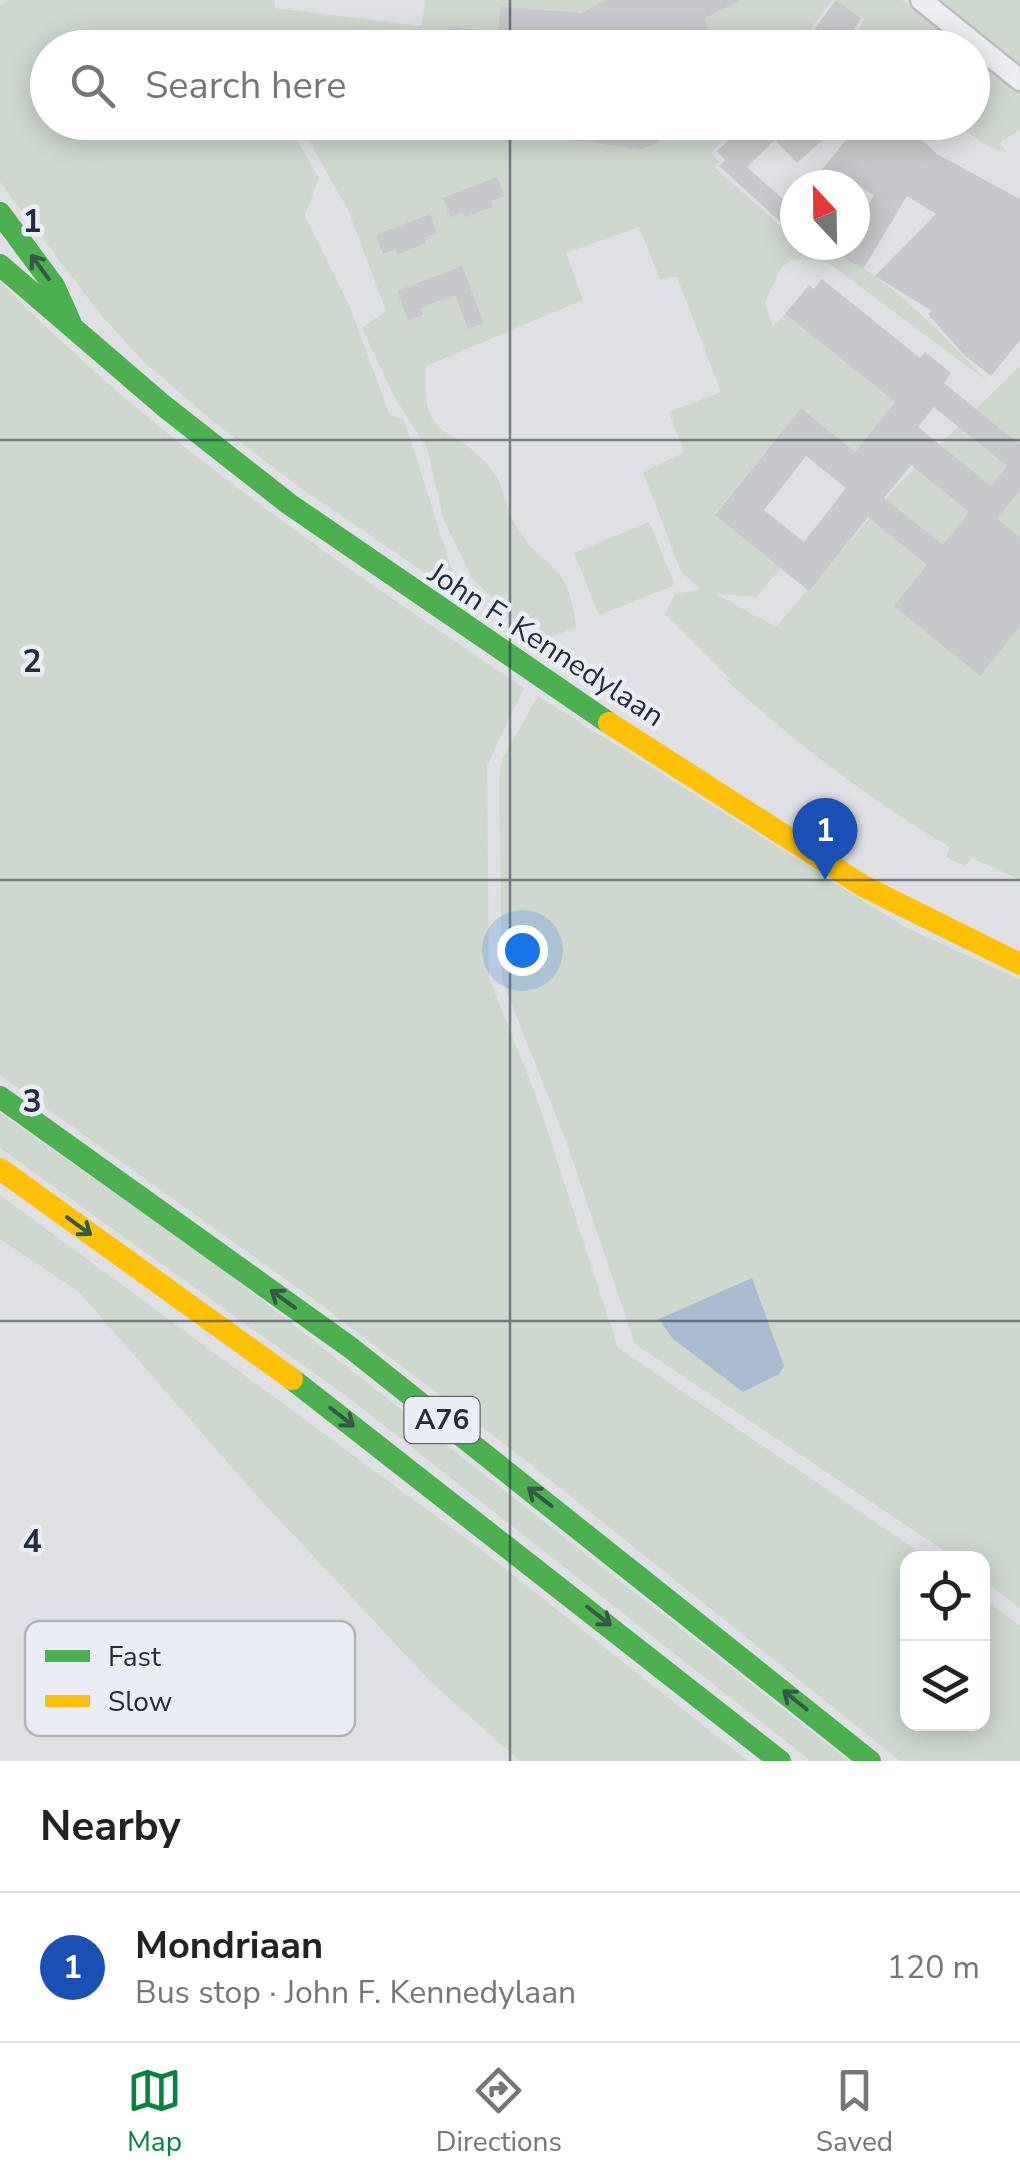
<!DOCTYPE html>
<html lang="en">
<head>
<meta charset="utf-8">
<style>
  :root { --surface:#fff; --page:#f6f6f6; --text:#222; --muted:#767676; --line:#e0e0e0; --accent:#0b8043 }
  body { margin:0; font-family:"Nunito Sans",sans-serif; background:var(--page); color:var(--text) }
  .controls { position:absolute; right:30px; bottom:30px; display:grid; overflow:hidden; border-radius:20px; box-shadow:0 5px 25px #0003 }
  .controls button { width:90px; height:90px; display:grid; place-items:center; padding:0; border:0; border-bottom:2px solid var(--line); background:var(--surface); color:var(--text); font:50px sans-serif }
  .compass { position:absolute; left:780px; top:170px; width:90px; height:90px; border-radius:50%; background:var(--surface); box-shadow:0 5px 25px #0003; rotate:338deg }
  .you { position:absolute; left:522px; top:950px; width:35px; height:35px; margin:-25px; border:8px solid #fff; border-radius:50%; background:#1a73e8; box-shadow:0 0 0 15px #1a73e833 }
  .badge { display:grid; place-items:center; width:65px; height:65px; border-radius:50%; background:var(--accent); color:#fff; font-size:32px; font-weight:700 }
  .pin { position:absolute; translate:-50% -82px; filter:drop-shadow(0 2px 5px #0008) }
  .pin::after { content:''; position:absolute; top:52px; width:35px; height:30px; background:inherit; clip-path:polygon(0 0,100% 0,50% 100%) }
  .list { margin:0; padding:0; list-style:none }
  h2 { display:flex; justify-content:space-between; align-items:center; height:130px; margin:0; padding:0 40px; font-size:42px }
  h2 small { font-size:32px; font-weight:400; color:var(--muted) }
  .list li { display:grid; grid-template-columns:65px 1fr auto; gap:30px; align-items:center; box-sizing:border-box; height:150px; padding:0 40px; border-top:2px solid var(--line) }
  .list b { display:block; font-size:38px; white-space:nowrap }
  .list p { margin:0; font-size:32px; white-space:nowrap; color:var(--muted) }
  .list em { font-size:32px; font-style:normal; color:var(--muted) }
  .icon { flex:none; width:55px; height:55px; fill:none; stroke:currentColor; stroke-width:2; stroke-linecap:round; stroke-linejoin:round }
  .map { position:relative; flex:none; width:1020px; height:1761px; overflow:hidden }
  .search { position:absolute; background:var(--surface); box-shadow:0 5px 25px #0003; left:30px; right:30px; top:30px; height:110px; display:flex; align-items:center; gap:25px; box-sizing:border-box; padding:0 35px; border-radius:55px; color:var(--muted); font-size:38px }
  .sheet { height:280px; background:var(--surface) }
  nav { display:flex; justify-content:space-around; align-items:center; box-sizing:border-box; height:140px; border-top:2px solid var(--line); background:var(--surface); font-size:28px; color:var(--muted) }
  nav a { display:grid; justify-items:center; gap:5px }
  nav .on { color:var(--accent) }
  .map>svg:first-child { display:block }
  .green { fill:#ced8ce }
  .water { fill:#aabcd1 }
  .building { fill:#c6c8cb; fill-rule:evenodd }
  .lines { fill:none; stroke-linecap:round; stroke-linejoin:round }
  .street-casing { stroke:#bcbec1; stroke-width:25 }
  .street { stroke:#edeef1; stroke-width:20 }
  .fast { stroke:#4caf50; stroke-width:22 }
  .slow { stroke:#ffc107; stroke-width:22 }
  .oneway { stroke:#335a44 }
  .grid { fill:none; stroke:#252d3d; stroke-width:2.5; stroke-opacity:0.55 }
  .labels { text-anchor:middle; dominant-baseline:central; stroke-width:9; stroke-linejoin:round; paint-order:stroke }
  .shield { fill:#eaeef4; stroke:#606774; stroke-width:2.5 }
  .shield-label { font-size:28px; font-weight:bold; fill:#252d3d }
  .street-label { font-size:30px; fill:#252d3d; stroke:#eaeef4 }
  .key { fill:#eaeef4; stroke:#afb4bd; stroke-width:2.5 }
  .key-label { font-size:28px; fill:#252d3d }
  .grid-label { font-size:32px; text-anchor:middle; font-weight:bold; fill:#252d3d; stroke:#eaeef4; stroke-width:9; stroke-linejoin:round; paint-order:stroke }
</style>
</head>
<body>
<div class="map">
<svg width="1020" height="1761" viewBox="0 0 1020 1761">
  <rect width="100%" height="100%" fill="#dee0e3"/>
  <path class="green" d="M 8,0 L 274,0 L 275,8 L 421,26 L 425,0 L 832,0 L 798,47 L 48,48 L 48,122 L 287,123 L 319,178 L 305,215 L 350,307 L 390,416 L 404,419 L 457,586 L 453,592 L 298,486 L 209,418 L 142,360 L 100,314 L 0,182 L 0,6 Z
    M 835,0 L 902,0 L 960,47 L 875,47 L 855,39 L 864,19 Z
    M 940,0 L 1020,0 L 1020,64 Z
    M 985,64 L 1020,92 L 1020,130 L 1000,142 L 1007,153 L 989,147 L 954,123 L 972,122 L 973,107 L 983,87 L 973,82 L 973,76 Z
    M 299,123 L 742,123 L 711,152 L 719,162 L 714,167 L 795,239 L 795,245 C 863,245 934,328 980,373 L 987,381 L 827,262 L 792,259 L 781,268 L 765,302 L 773,327 L 785,314 L 895,402 L 855,452 L 801,408 L 715,514 L 781,568 L 756,597 L 716,594 L 776,627 L 897,486 L 1020,366 L 1020,880 L 972,858 L 965,866 L 946,857 L 950,847 C 868,799 796,743 725,679 L 733,682 L 665,614 L 675,594 L 701,589 L 681,572 L 643,472 L 684,452 L 669,412 L 721,392 L 677,277 L 660,279 L 639,227 L 566,253 L 583,300 L 426,366 C 420,445 451,421 490,467 C 504,484 505,506 515,524 C 541,574 568,553 576,627 L 546,639 L 530,635 L 472,578 L 444,521 L 427,448 L 395,398 L 362,328 L 386,311 L 348,210 Z
    M 0,281 C 153,440 342,565 524,688 L 487,766 L 489,978 L 536,1096 L 618,1348 L 928,1558 L 908,1558 L 908,1724 L 982,1724 L 983,1598 L 1020,1626 L 1020,1761 L 900,1761 L 533,1466 L 319,1303 L 0,1075 Z
    M 649,522 L 675,585 L 599,615 L 574,553 Z
    M 538,696 L 905,927 L 1020,980 L 1020,1608 L 983,1580 L 982,1558 L 955,1558 L 635,1344 L 565,1138 L 502,980 L 499,777 L 502,759 Z
    M 0,1113 L 208,1258 L 849,1761 L 811,1761 L 353,1401 L 0,1148 Z
    M 0,1195 L 475,1545 L 748,1761 L 520,1761 L 432,1683 L 258,1497 L 79,1292 L 0,1239 Z"/>
  <path class="water" d="M 752,1278 L 784,1366 L 779,1374 L 743,1392 L 673,1339 L 659,1319 Z"/>
  <path class="building" d="M 606,0 L 740,0 L 740,1 L 704,18 L 716,48 L 698,48 L 696,42 L 683,48 L 549,48 L 497,35 L 501,7 L 581,13 Z
    M 836,0 L 861,18 L 844,48 L 812,48 L 805,42 Z
    M 449,26 L 479,30 L 476,48 L 446,48 Z
    M 515,122 L 581,122 L 581,127 L 607,132 L 612,122 L 628,122 L 627,136 L 639,138 L 651,122 L 673,122 L 656,144 L 640,149 L 546,137 L 514,130 Z
    M 748,122 L 843,122 L 797,163 L 775,140 L 747,167 L 795,210 L 795,235 L 719,166 L 725,160 L 717,151 Z
    M 860,122 L 903,122 L 937,154 L 1020,199 L 1020,340 L 991,376 L 965,356 L 928,314 L 932,311 L 875,276 L 936,214 L 907,196 L 863,269 L 839,255 L 845,245 L 855,245 L 855,228 L 874,195 L 857,185 L 810,185 Z
    M 497,177 L 504,196 L 491,201 L 493,207 L 465,217 L 463,212 L 450,217 L 443,198 Z
    M 430,214 L 437,233 L 424,238 L 426,243 L 398,254 L 396,249 L 383,254 L 376,235 Z
    M 462,266 L 484,323 L 468,329 L 455,295 L 421,308 L 423,315 L 408,320 L 397,291 Z
    M 822,279 L 920,358 L 925,352 L 951,373 L 944,383 L 1020,445 L 1020,490 L 997,519 L 1020,537 L 1020,626 L 980,676 L 894,606 L 927,565 L 868,517 L 809,591 L 715,515 L 801,408 L 855,452 L 895,402 L 785,314 L 809,285 L 814,289 ZM 934,407 L 1007,466 L 991,486 L 918,427 ZM 806,456 L 846,488 L 804,542 L 764,510 ZM 911,465 L 969,512 L 943,545 L 884,498 Z"/>
  <g class="lines">
    <g class="street-casing">
      <path id="street" d="M 921,0 L 1020,80"/>
    </g>
    <use href="#street" class="street"/>
    <path class="fast" d="M 0,213 L 54,286 L 72,326
      M 0,265 L 164,406 L 289,504 L 609,723
      M 0,1097 L 351,1348 L 870,1761
      M 292,1379 L 780,1761"/>
    <path class="slow" d="M 609,723 L 863,886 L 1020,964
      M 0,1169 L 292,1379"/>
  </g>
  <defs><path id="oneway-shaft" d="M-6 0H5M1.5-3L5.5 0L1.5 3" fill="none" stroke-width="1.6" stroke-linecap="round" stroke-linejoin="round" transform="scale(2.5)"/></defs>
  <g class="oneway">
    <use href="#oneway-shaft" transform="translate(40 267) rotate(-126)"/>
    <use href="#oneway-shaft" transform="translate(79 1226) rotate(36)"/>
    <use href="#oneway-shaft" transform="translate(283 1299) rotate(-144)"/>
    <use href="#oneway-shaft" transform="translate(342 1417) rotate(38)"/>
    <use href="#oneway-shaft" transform="translate(540 1497) rotate(-142)"/>
    <use href="#oneway-shaft" transform="translate(599 1616) rotate(38)"/>
    <use href="#oneway-shaft" transform="translate(795 1700) rotate(-141)"/>
  </g>
  <path class="grid" d="M 510,0 L 510,48M 510,122 L 510,1761M 0,440 L 1020,440M 0,880 L 1020,880M 0,1321 L 1020,1321"/>
  <g class="labels">
    <rect class="shield" x="404.5" y="1397" width="75" height="46" rx="8"/>
    <g class="shield-label">
      <text x="442" y="1420">A76</text>
    </g>
    <g class="street-label">
      <text transform="translate(546 645) rotate(33)">John F. Kennedylaan</text>
    </g>
  </g>
  <rect x="25" y="1621" width="330" height="115" rx="15" class="key"/>
  <rect x="45" y="1650" width="45" height="12" fill="#4caf50"/>
  <rect x="45" y="1695" width="45" height="12" fill="#ffc107"/>
  <g class="key-label">
    <text x="108" y="1666">Fast</text>
    <text x="108" y="1711">Slow</text>
  </g>
  <g class="grid-label">
    <text x="32" y="232">1</text>
    <text x="32" y="672">2</text>
    <text x="32" y="1112">3</text>
    <text x="32" y="1552">4</text>
  </g>
</svg>
<div class="controls">
<button><svg class="icon" aria-label="locate" viewBox="0 0 24 24"><circle cx="12" cy="12" r="6"/><path d="M12 2v4M12 18v4M2 12h4M18 12h4"/></svg></button>
<button><svg class="icon" aria-label="layers" viewBox="0 0 24 24"><path d="M12 4l9 5-9 5-9-5zM3 14l9 5 9-5"/></svg></button>
</div>
<svg class="compass" viewBox="-18 -18 36 36"><path d="M0-13l5 13h-10z" fill="#e53935"/><path d="M0 13l5-13h-10z" fill="#767676"/></svg>
<div class="you"></div>
<div class="pin badge" style="left:825px;top:880px;background:#1a4fb4">1</div>
<div class="search"><svg class="icon" aria-label="search" viewBox="0 0 24 24"><circle cx="10" cy="10" r="6"/><path d="M15 15l6 6"/></svg>Search here</div>
</div>
<section class="sheet">
<h2>Nearby<small></small></h2>
<ul class="list">
<li><span class="badge" style="background:#1a4fb4">1</span><div><b>Mondriaan</b><p>Bus stop · John F. Kennedylaan</p></div><em>120 m</em></li>
</ul>
</section>
<nav>
<a class="on"><svg class="icon" aria-label="map" viewBox="0 0 24 24"><path d="M3 6l6-2 6 2 6-2v14l-6 2-6-2-6 2zM9 4v14M15 6v14"/></svg>Map</a>
<a><svg class="icon" aria-label="directions" viewBox="0 0 24 24"><path d="M12 3l9 9-9 9-9-9zM9 14v-3h6M13 9l2 2-2 2"/></svg>Directions</a>
<a><svg class="icon" aria-label="saved" viewBox="0 0 24 24"><path d="M7 4h10v16l-5-4-5 4z"/></svg>Saved</a>
</nav>
</body>
</html>
